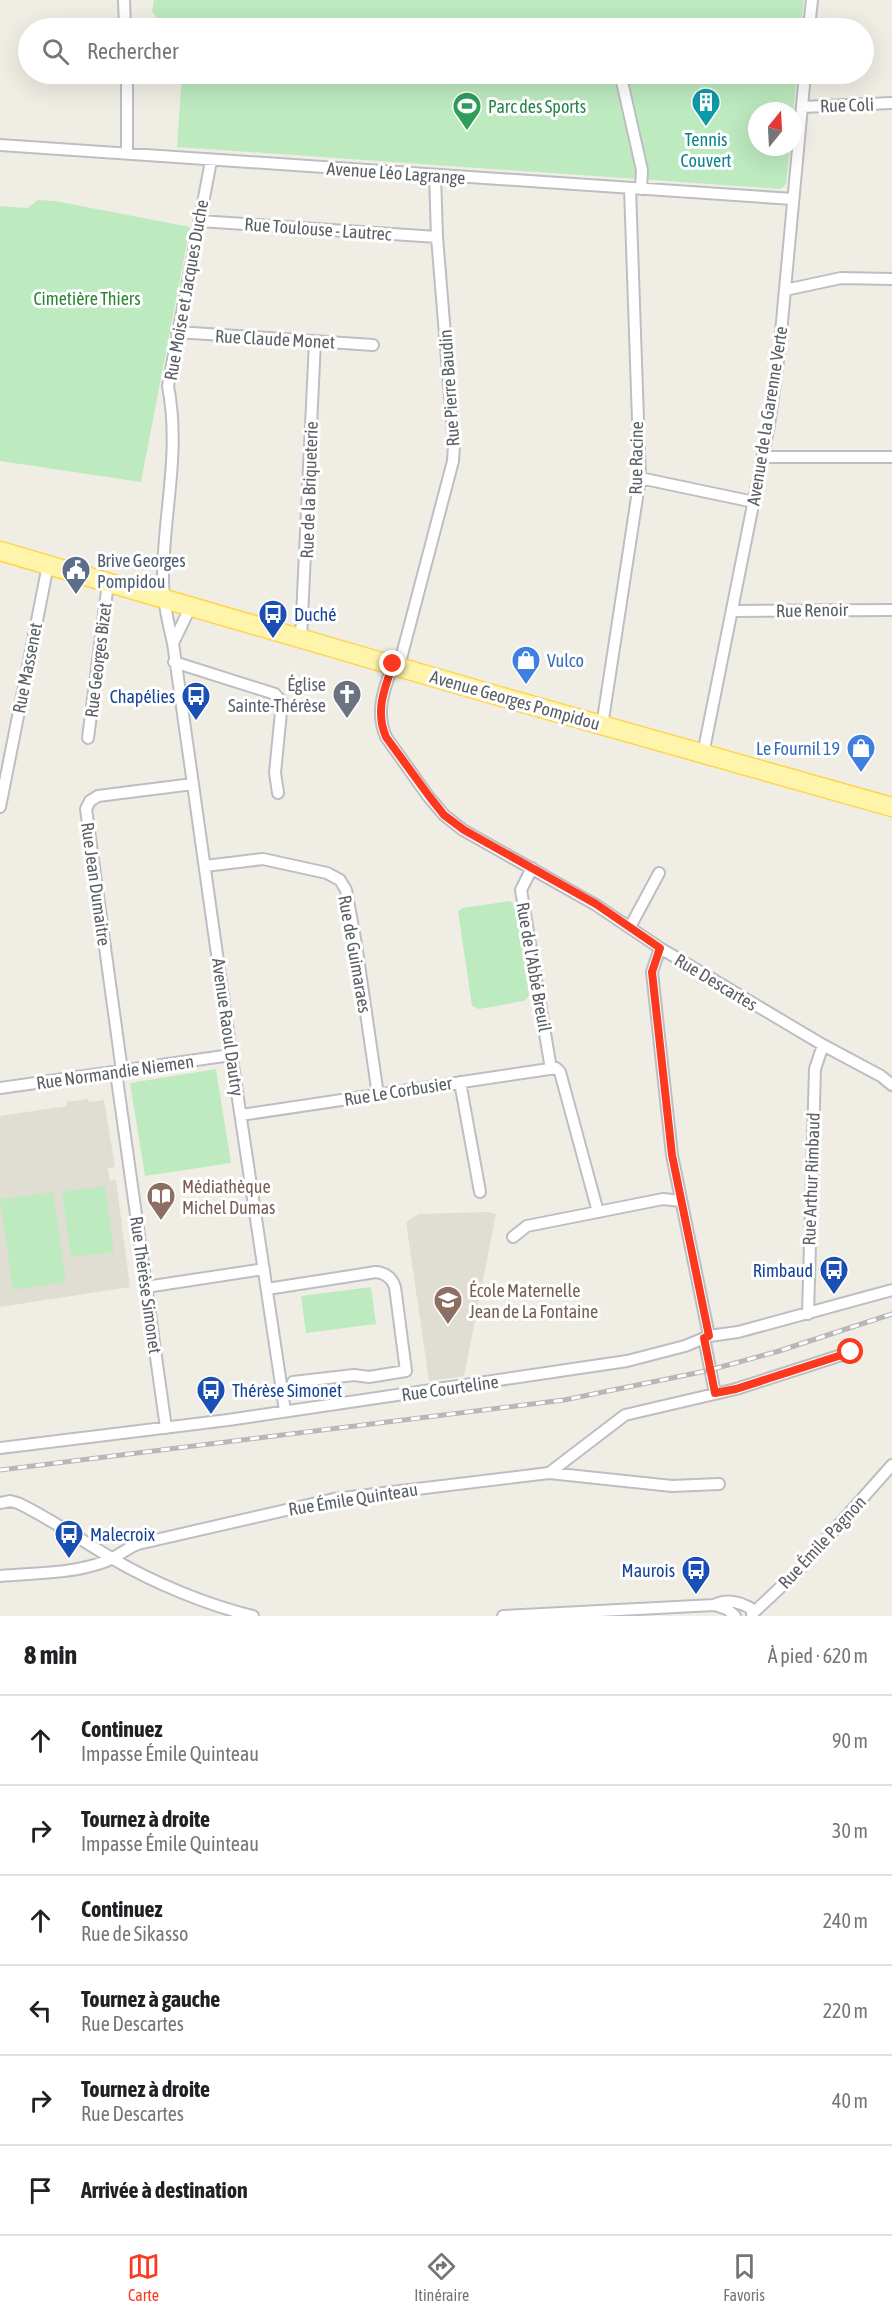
<!DOCTYPE html>
<html lang="fr">
<head>
<meta charset="utf-8">
<style>
  :root { --surface:#fff; --page:#f6f6f6; --text:#202124; --muted:#757577; --line:#e0e0e0; --accent:#fc391f }
  body { margin:0; font-family:"Asap Condensed",sans-serif; background:var(--page); color:var(--text) }
  .compass { position:absolute; left:748px; top:102px; width:54px; height:54px; border-radius:50%; background:var(--surface); box-shadow:0 6px 24px #0002; rotate:18deg }
  .stop { position:absolute; width:18px; height:18px; margin:-14px; border:4px solid #fc391f; border-radius:50%; background:#fff }
  .stop.end { background:#fc391f; border-color:#fff; box-shadow:0 2px 6px #0008 }
  .list { margin:0; padding:0; list-style:none }
  h2 { display:flex; justify-content:space-between; align-items:center; height:78px; margin:0; padding:0 24px; font-size:26px }
  h2 small { font-size:20px; font-weight:400; color:var(--muted) }
  .list li { display:grid; grid-template-columns:39px 1fr auto; gap:18px; align-items:center; box-sizing:border-box; height:90px; padding:0 24px; border-top:2px solid var(--line) }
  .list b { display:block; font-size:22px; white-space:nowrap }
  .list p { margin:0; font-size:20px; white-space:nowrap; color:var(--muted) }
  .list em { font-size:20px; font-style:normal; color:var(--muted) }
  .icon { flex:none; width:33px; height:33px; fill:none; stroke:currentColor; stroke-width:2; stroke-linecap:round; stroke-linejoin:round }
  .map { position:relative; flex:none; width:892px; height:1616px; overflow:hidden }
  .search { position:absolute; background:var(--surface); box-shadow:0 6px 24px #0002; left:18px; right:18px; top:18px; height:66px; display:flex; align-items:center; gap:15px; box-sizing:border-box; padding:0 21px; border-radius:33px; color:var(--muted); font-size:22px }
  .sheet { height:618px; background:var(--surface) }
  nav { display:flex; justify-content:space-around; align-items:center; box-sizing:border-box; height:84px; border-top:2px solid var(--line); background:var(--surface); font-size:16px; color:var(--muted) }
  nav a { display:grid; justify-items:center; gap:3px }
  nav .on { color:var(--accent) }
  .map>svg:first-child { display:block }
  .education { fill:#e0ddd3 }
  .green { fill:#beeac0 }
  .lines { fill:none; stroke-linecap:round; stroke-linejoin:round }
  .street-casing { stroke:#bcbec4; stroke-width:14 }
  .primary-casing { stroke:#ffd44e; stroke-width:21 }
  .street { stroke:#fff; stroke-width:10 }
  .primary { stroke:#fff5aa; stroke-width:18 }
  .rail-casing { stroke:#b6b7b7; stroke-width:5 }
  .rail { stroke:#fff; stroke-width:3; stroke-dasharray:9; stroke-linecap:butt }
  .route { stroke:#fc391f; stroke-width:8 }
  .labels { text-anchor:middle; dominant-baseline:central; stroke-width:6; stroke-linejoin:round; paint-order:stroke }
  .street-label { font-size:18px; fill:#5c6066; stroke:#fff }
  .leisure-label { font-size:18px; fill:#27864d; stroke:#fff; text-anchor:start }
  .culture-label { font-size:18px; fill:#0d838f; stroke:#fff }
  .park-label { font-size:18px; fill:#2b8633; stroke:#fff }
  .service-label { font-size:18px; fill:#4e5e75; stroke:#fff; text-anchor:start }
  .transit-label { font-size:18px; fill:#164399; stroke:#fff; text-anchor:start }
  .shop-label { font-size:18px; fill:#366cbe; stroke:#fff; text-anchor:start }
  .worship-label { font-size:18px; fill:#5b616d; stroke:#fff; text-anchor:end }
  .education-label { font-size:18px; fill:#785e54; stroke:#fff; text-anchor:start }
</style>
</head>
<body>
<div class="map">
<svg width="892" height="1616" viewBox="0 0 892 1616">
  <rect width="100%" height="100%" fill="#f0eee4"/>
  <path class="education" d="M 88,1099 L 89,1102 L 104,1100 L 115,1167 L 108,1168 L 110,1181 L 116,1180 L 130,1287 L 0,1307 L 0,1116 L 67,1106 L 66,1102 Z
    M 488,1212 L 496,1214 L 464,1376 L 429,1381 L 406,1222 L 419,1214 Z"/>
  <path class="green" d="M 154,0 L 804,0 L 801,28 L 157,28 L 157,18 L 152,11 Z
    M 182,74 L 797,74 L 793,113 L 793,111 L 757,111 L 757,147 L 790,147 L 786,184 L 781,189 L 177,147 Z
    M 38,200 L 55,201 L 190,227 L 141,482 L 0,461 L 0,206 L 27,208 Z
    M 510,901 L 516,906 L 529,996 L 524,1001 L 479,1009 L 472,1006 L 458,911 L 463,908 Z
    M 216,1069 L 231,1163 L 145,1176 L 130,1083 Z
    M 105,1186 L 114,1252 L 71,1257 L 62,1192 Z
    M 53,1192 L 66,1282 L 13,1290 L 0,1199 Z
    M 371,1287 L 376,1324 L 306,1333 L 301,1296 Z"/>
  <g class="lines">
    <g class="street-casing">
      <path id="street" d="M 124,0 L 125,28
        M 809,28 L 812,0
        M 127,74 L 127,153
        M 621,77 L 642,170 L 641,189
        M 802,107 L 892,103
        M 0,145 L 793,199
        M 211,161 L 168,386 C 181,453 163,514 163,579 C 163,601 168,622 173,643 L 229,1039 L 285,1411
        M 199,221 L 437,237
        M 785,290 L 841,278 L 892,279
        M 177,332 L 373,345
        M 764,457 L 892,457
        M 640,478 L 754,502
        M 732,611 L 892,610
        M 301,638 L 315,341
        M 173,643 L 191,606
        M 174,662 L 275,694 L 282,702 L 275,773 L 278,793
        M 393,664 C 384,689 375,712 386,737 L 428,796 L 444,815 L 463,830 L 596,905 L 660,948 L 823,1045 L 881,1076 L 892,1085
        M 399,666 L 453,461 L 454,445 L 437,237 L 435,175
        M 602,726 L 640,478 L 630,188
        M 88,738 L 108,583
        M 703,754 L 769,425 L 779,354 L 805,74
        M 0,807 L 48,565
        M 205,866 L 263,859 L 327,873 L 340,880 L 346,890 L 356,944 L 378,1095
        M 532,868 L 521,890 L 551,1069
        M 630,927 L 659,873
        M 660,948 L 652,972 L 672,1155 L 709,1336
        M 122,1071 L 86,809 L 90,801 L 98,796 L 193,784
        M 116,1072 L 166,1428
        M 460,1082 L 480,1192
        M 0,1088 L 231,1055
        M 241,1115 L 556,1068 L 560,1072 L 598,1212
        M 513,1237 L 527,1226 L 663,1199 L 681,1201
        M 146,1287 L 264,1269
        M 267,1289 L 376,1272 C 386,1273 392,1278 395,1287 L 406,1371 L 369,1377 L 354,1375 L 293,1382
        M 808,1314 L 815,1069 L 823,1045
        M 704,1338 L 715,1393
        M 0,1448 L 228,1420 L 627,1361 L 685,1346 L 709,1336 L 738,1332 L 892,1290
        M 549,1473 L 625,1415 L 736,1389 L 851,1352
        M 0,1503 L 10,1501 L 18,1503 C 51,1519 81,1540 113,1559 C 154,1583 207,1605 253,1616
        M 0,1576 C 34,1573 68,1574 101,1563 C 115,1559 125,1549 138,1544 L 334,1499 L 549,1473 L 672,1486 L 719,1484
        M 715,1605 L 727,1609 L 735,1616
        M 752,1614 L 797,1572 L 892,1465
        M 503,1616 L 714,1605 C 728,1598 743,1603 755,1611"/>
    </g>
    <g class="primary-casing">
      <path id="primary" d="M 0,551 L 481,691 L 892,807"/>
    </g>
    <use href="#street" class="street"/>
    <use href="#primary" class="primary"/>
    <g class="rail-casing">
      <path id="rail" d="M 0,1470 L 564,1400 L 706,1371 L 779,1351 L 892,1314"/>
    </g>
    <use href="#rail" class="rail"/>
  </g>
  <g class="lines">
    <path class="route" d="M 393,664 C 384,689 375,712 386,737 L 429,796 L 444,815 L 464,830 L 596,904 L 660,948 L 652,972 L 672,1155 L 709,1336 L 704,1338 L 715,1393 L 736,1389 L 851,1352"/>
  </g>
  <defs>
    <g id="building-pin" transform="scale(1.5)"><path d="M0 17L-7.5 6A9.5 9.5 0 1 1 7.5 6Z" fill="#0f9aa8" stroke="#fff"/><path d="M-4-6H4V6H1V3H-1V6H-4ZM-2.5-4.3h1.7v1.8h-1.7ZM.8-4.3h1.7v1.8H.8ZM-2.5-1h1.7V.8h-1.7ZM.8-1h1.7V.8H.8Z" fill="#fff"/></g>
    <g id="stadium-pin" transform="scale(1.5)"><path d="M0 17L-7.5 6A9.5 9.5 0 1 1 7.5 6Z" fill="#2e9e5b" stroke="#fff"/><path d="M0-5a6.5 5 0 1 0 0 10a6.5 5 0 1 0 0-10ZM-3.5-1.8h7v3.6h-7Z" fill="#fff"/></g>
    <g id="civic-pin" transform="scale(1.5)"><path d="M0 17L-7.5 6A9.5 9.5 0 1 1 7.5 6Z" fill="#5c6f8a" stroke="#fff"/><path d="M-.6-6.5H3V-4.5H.6V-3L4-1V1h2V6H-6V1h2V-1L-.6-3ZM-1.2 2.5V6h2.4V2.5Z" fill="#fff"/></g>
    <g id="bus-pin" transform="scale(1.5)"><path d="M0 17L-7.5 6A9.5 9.5 0 1 1 7.5 6Z" fill="#1a4fb4" stroke="#fff"/><path d="M-5-6H5V4H4V6H2V4H-2V6H-4V4H-5ZM-3.5-4V0h7V-4ZM-3.5 1.2v1.5H-2V1.2ZM2 1.2v1.5H3.5V1.2Z" fill="#fff"/></g>
    <g id="shop-pin" transform="scale(1.5)"><path d="M0 17L-7.5 6A9.5 9.5 0 1 1 7.5 6Z" fill="#3f7fe0" stroke="#fff"/><path d="M-5-2.5h2.3a2.7 3.5 0 0 1 5.4 0H5L5.5 6h-11ZM-1.5-2.5h3a1.5 2.3 0 0 0-3 0Z" fill="#fff"/></g>
    <g id="church-pin" transform="scale(1.5)"><path d="M0 17L-7.5 6A9.5 9.5 0 1 1 7.5 6Z" fill="#6b7280" stroke="#fff"/><path d="M-1.2-6h2.4v3.5h3.3v2.4h-3.3V6h-2.4V-.1h-3.3v-2.4h3.3Z" fill="#fff"/></g>
    <g id="library-pin" transform="scale(1.5)"><path d="M0 17L-7.5 6A9.5 9.5 0 1 1 7.5 6Z" fill="#8d6e63" stroke="#fff"/><path d="M-6-4Q-3-5.5-.7-3.5V5Q-3 3-6 4ZM6-4Q3-5.5 .7-3.5V5Q3 3 6 4Z" fill="#fff"/></g>
    <g id="school-pin" transform="scale(1.5)"><path d="M0 17L-7.5 6A9.5 9.5 0 1 1 7.5 6Z" fill="#8d6e63" stroke="#fff"/><path d="M0-5L7-2L0 1L-7-2ZM-4 1L0 2.5L4 1V4Q0 6-4 4Z" fill="#fff"/></g>
  </defs>
  <g fill-rule="evenodd">
    <use href="#building-pin" x="706" y="102"/>
    <use href="#stadium-pin" x="467" y="106"/>
    <use href="#civic-pin" x="76" y="570"/>
    <use href="#bus-pin" x="273" y="614"/>
    <use href="#shop-pin" x="526" y="660"/>
    <use href="#church-pin" x="347" y="694"/>
    <use href="#bus-pin" x="196" y="696"/>
    <use href="#shop-pin" x="861" y="748"/>
    <use href="#library-pin" x="161" y="1196"/>
    <use href="#bus-pin" x="834" y="1270"/>
    <use href="#school-pin" x="448" y="1300"/>
    <use href="#bus-pin" x="211" y="1390"/>
    <use href="#bus-pin" x="69" y="1534"/>
    <use href="#bus-pin" x="696" y="1570"/>
  </g>
  <g class="labels">
    <g class="street-label">
      <text transform="translate(847 105) rotate(-2)">Rue Coli</text>
      <text transform="translate(396 173) rotate(4)">Avenue Léo Lagrange</text>
      <text transform="translate(318 229) rotate(4)">Rue Toulouse - Lautrec</text>
      <text transform="translate(186 290) rotate(-80)">Rue Moise et Jacques Duche</text>
      <text transform="translate(275 339) rotate(3)">Rue Claude Monet</text>
      <text transform="translate(449 388) rotate(-94)">Rue Pierre Baudin</text>
      <text transform="translate(767 416) rotate(-81)">Avenue de la Garenne Verte</text>
      <text transform="translate(636 458) rotate(-89)">Rue Racine</text>
      <text transform="translate(309 490) rotate(-88)">Rue de la Briqueterie</text>
      <text transform="translate(812 610) rotate(-1)">Rue Renoir</text>
      <text transform="translate(98 660) rotate(-83)">Rue Georges Bizet</text>
      <text transform="translate(27 668) rotate(-79)">Rue Massenet</text>
      <text transform="translate(515 700) rotate(16)">Avenue Georges Pompidou</text>
      <text transform="translate(96 884) rotate(82)">Rue Jean Dumaitre</text>
      <text transform="translate(355 954) rotate(80)">Rue de Guimaraes</text>
      <text transform="translate(534 967) rotate(80)">Rue de l'Abbé Breuil</text>
      <text transform="translate(716 982) rotate(31)">Rue Descartes</text>
      <text transform="translate(228 1027) rotate(82)">Avenue Raoul Dautry</text>
      <text transform="translate(115 1072) rotate(-8)">Rue Normandie Niemen</text>
      <text transform="translate(398 1091) rotate(-9)">Rue Le Corbusier</text>
      <text transform="translate(811 1179) rotate(-88)">Rue Arthur Rimbaud</text>
      <text transform="translate(146 1285) rotate(82)">Rue Thérèse Simonet</text>
      <text transform="translate(450 1388) rotate(-8)">Rue Courteline</text>
      <text transform="translate(353 1499) rotate(-9)">Rue Émile Quinteau</text>
      <text transform="translate(822 1542) rotate(-47)">Rue Émile Pagnon</text>
    </g>
    <g class="leisure-label">
      <text x="488" y="106">Parc des Sports</text>
    </g>
    <g class="culture-label">
      <text x="706" y="139">Tennis<tspan x="706" dy="21">Couvert</tspan></text>
    </g>
    <g class="park-label">
      <text x="87" y="298">Cimetière Thiers</text>
    </g>
    <g class="service-label">
      <text x="97" y="560">Brive Georges<tspan x="97" dy="21">Pompidou</tspan></text>
    </g>
    <g class="transit-label">
      <text x="294" y="614">Duché</text>
      <text x="175" y="696" text-anchor="end">Chapélies</text>
      <text x="813" y="1270" text-anchor="end">Rimbaud</text>
      <text x="232" y="1390">Thérèse Simonet</text>
      <text x="90" y="1534">Malecroix</text>
      <text x="675" y="1570" text-anchor="end">Maurois</text>
    </g>
    <g class="shop-label">
      <text x="547" y="660">Vulco</text>
      <text x="840" y="748" text-anchor="end">Le Fournil 19</text>
    </g>
    <g class="worship-label">
      <text x="326" y="684">Église<tspan x="326" dy="21">Sainte-Thérèse</tspan></text>
    </g>
    <g class="education-label">
      <text x="182" y="1186">Médiathèque<tspan x="182" dy="21">Michel Dumas</tspan></text>
      <text x="469" y="1290">École Maternelle<tspan x="469" dy="21">Jean de La Fontaine</tspan></text>
    </g>
  </g>
</svg>
<svg class="compass" viewBox="-18 -18 36 36"><path d="M0-13l5 13h-10z" fill="#e53935"/><path d="M0 13l5-13h-10z" fill="#757577"/></svg>
<div class="stop" style="left:851px;top:1352px"></div>
<div class="stop end" style="left:393px;top:664px"></div>
<div class="search"><svg class="icon" aria-label="search" viewBox="0 0 24 24"><circle cx="10" cy="10" r="6"/><path d="M15 15l6 6"/></svg>Rechercher</div>
</div>
<section class="sheet">
<h2>8 min<small>À pied · 620 m</small></h2>
<ul class="list">
<li><svg class="icon" aria-label="ahead" viewBox="0 0 24 24"><path d="M12 20V5M6 11l6-6 6 6"/></svg><div><b>Continuez</b><p>Impasse Émile Quinteau</p></div><em>90 m</em></li>
<li><svg class="icon" aria-label="right" viewBox="0 0 24 24"><path d="M7 20v-9h11M14 6l5 5-5 5"/></svg><div><b>Tournez à droite</b><p>Impasse Émile Quinteau</p></div><em>30 m</em></li>
<li><svg class="icon" aria-label="ahead" viewBox="0 0 24 24"><path d="M12 20V5M6 11l6-6 6 6"/></svg><div><b>Continuez</b><p>Rue de Sikasso</p></div><em>240 m</em></li>
<li><svg class="icon" aria-label="left" viewBox="0 0 24 24"><path d="M17 20v-9H6M10 6l-5 5 5 5"/></svg><div><b>Tournez à gauche</b><p>Rue Descartes</p></div><em>220 m</em></li>
<li><svg class="icon" aria-label="right" viewBox="0 0 24 24"><path d="M7 20v-9h11M14 6l5 5-5 5"/></svg><div><b>Tournez à droite</b><p>Rue Descartes</p></div><em>40 m</em></li>
<li><svg class="icon" aria-label="arrive" viewBox="0 0 24 24"><path d="M6 21V4h12l-3 4 3 4H6"/></svg><div><b>Arrivée à destination</b></div></li>
</ul>
</section>
<nav>
<a class="on"><svg class="icon" aria-label="map" viewBox="0 0 24 24"><path d="M3 6l6-2 6 2 6-2v14l-6 2-6-2-6 2zM9 4v14M15 6v14"/></svg>Carte</a>
<a><svg class="icon" aria-label="directions" viewBox="0 0 24 24"><path d="M12 3l9 9-9 9-9-9zM9 14v-3h6M13 9l2 2-2 2"/></svg>Itinéraire</a>
<a><svg class="icon" aria-label="saved" viewBox="0 0 24 24"><path d="M7 4h10v16l-5-4-5 4z"/></svg>Favoris</a>
</nav>
</body>
</html>
